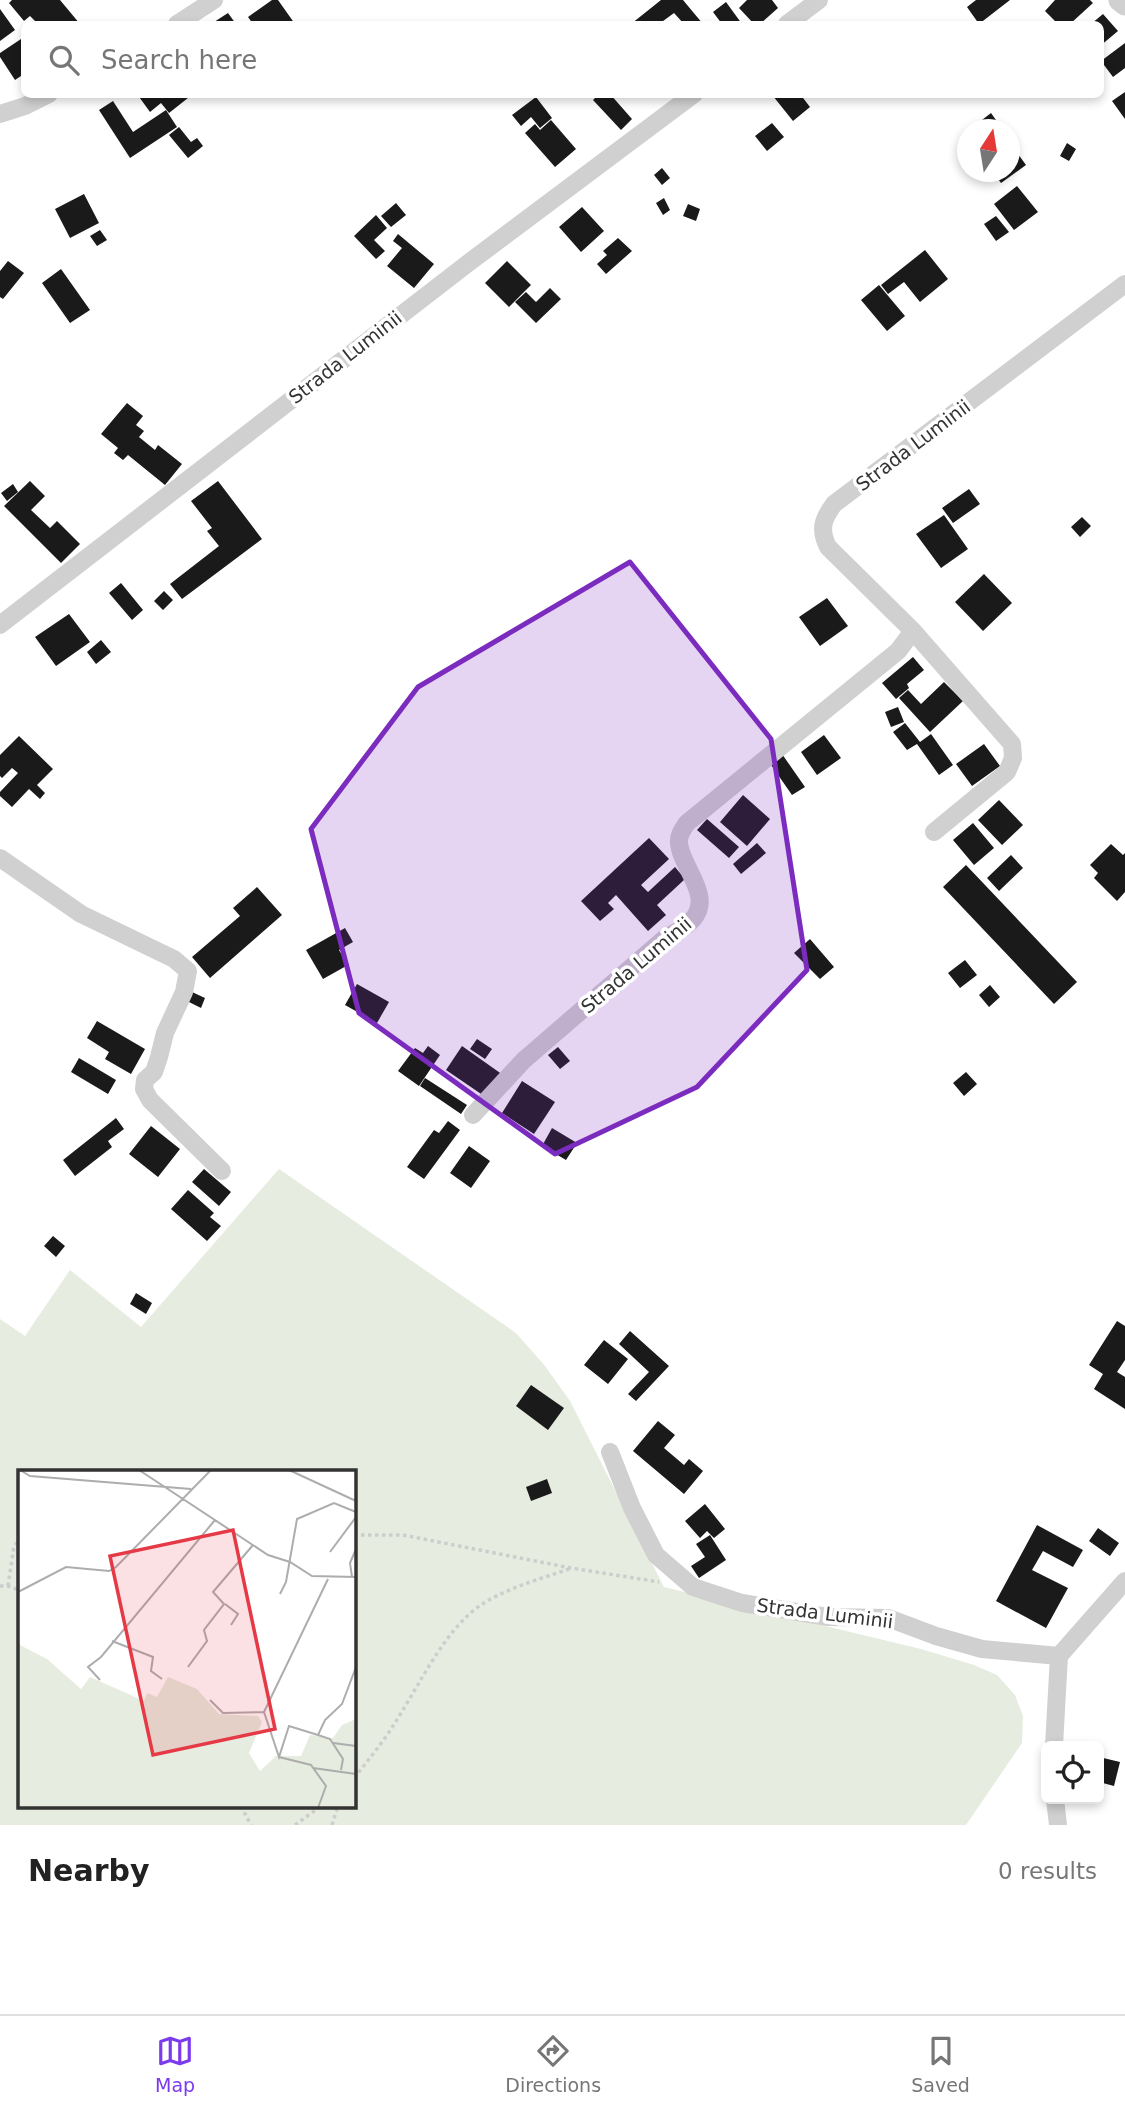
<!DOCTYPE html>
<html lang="en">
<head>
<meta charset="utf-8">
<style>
  :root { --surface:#fff; --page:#f2f2f2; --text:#222; --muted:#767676; --line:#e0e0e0; --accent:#7c3aed }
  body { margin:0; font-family:"DejaVu Sans",sans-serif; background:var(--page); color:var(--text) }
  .controls { position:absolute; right:21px; bottom:21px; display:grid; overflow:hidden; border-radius:10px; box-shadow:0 4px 10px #0003 }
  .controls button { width:63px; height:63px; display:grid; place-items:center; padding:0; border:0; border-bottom:2px solid var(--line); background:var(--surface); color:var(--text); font:35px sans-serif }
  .compass { position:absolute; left:957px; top:119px; width:63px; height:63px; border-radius:50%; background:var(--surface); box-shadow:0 4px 10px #0003; rotate:12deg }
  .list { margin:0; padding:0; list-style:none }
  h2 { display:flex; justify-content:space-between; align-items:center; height:91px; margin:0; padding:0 28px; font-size:30px }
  h2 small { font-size:23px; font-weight:400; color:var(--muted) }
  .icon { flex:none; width:38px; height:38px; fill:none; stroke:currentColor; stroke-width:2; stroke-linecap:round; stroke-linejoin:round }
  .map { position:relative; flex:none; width:1125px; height:1825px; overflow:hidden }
  .search { position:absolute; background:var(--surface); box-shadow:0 4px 10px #0003; left:21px; right:21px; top:21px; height:77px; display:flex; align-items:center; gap:18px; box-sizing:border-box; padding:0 24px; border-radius:10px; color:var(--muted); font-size:26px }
  .sheet { height:189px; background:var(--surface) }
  nav { display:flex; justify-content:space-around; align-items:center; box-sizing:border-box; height:98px; border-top:2px solid var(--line); background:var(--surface); font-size:19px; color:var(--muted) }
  nav a { display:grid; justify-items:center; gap:4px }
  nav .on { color:var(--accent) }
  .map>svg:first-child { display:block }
  .green { fill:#e6ecdf; fill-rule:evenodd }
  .building { fill:#1a1a1a }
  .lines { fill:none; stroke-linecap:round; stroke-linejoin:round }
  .path { stroke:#cdcdcd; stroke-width:3.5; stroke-dasharray:3.5 3.5; stroke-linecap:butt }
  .minor { stroke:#d0d0d0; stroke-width:18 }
  .tertiary { stroke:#d0d0d0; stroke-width:23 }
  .marked { fill:#7b2cbf; fill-opacity:0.2; stroke:#7b2cbf; stroke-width:5; stroke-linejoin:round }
  .labels { text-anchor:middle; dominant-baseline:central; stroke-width:7; stroke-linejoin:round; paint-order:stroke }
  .street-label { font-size:19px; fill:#333; stroke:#fff }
  .inset-road { fill:none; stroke:#adadad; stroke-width:2 }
  .view { fill:#e63946; fill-opacity:0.15; stroke:#e63946; stroke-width:3.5 }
  .inset-edge { fill:none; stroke:#333; stroke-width:3.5 }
</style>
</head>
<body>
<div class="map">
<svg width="1125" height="1825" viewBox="0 0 1125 1825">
  <rect width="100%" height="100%" fill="#fff"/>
  <path class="green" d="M 279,1169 L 516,1333 L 545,1366 L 570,1401 L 664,1587 L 921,1649 L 974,1665 L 997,1675 L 1015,1695 L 1023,1716 L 1022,1743 L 966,1825 L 0,1825 L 0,1319 L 25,1336 L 70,1270 L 141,1327 ZM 19,1472 L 354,1472 L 354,1806 L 19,1806 Z"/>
  <path class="building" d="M 12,0 L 60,0 L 80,24 L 38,24 L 30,16 L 24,21 L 9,3 Z
    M 272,0 L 278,0 L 295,24 L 253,24 L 248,17 Z
    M 661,0 L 683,0 L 703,24 L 684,24 L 674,13 L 659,24 L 631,24 Z
    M 747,0 L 772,0 L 778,8 L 760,24 L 754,24 L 739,8 Z
    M 976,0 L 1010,0 L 979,24 L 967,7 Z
    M 1055,0 L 1090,0 L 1093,3 L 1070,24 L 1058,24 L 1045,11 Z
    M 726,2 L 742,24 L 722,24 L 713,12 Z
    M 0,9 L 15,30 L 0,41 Z
    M 228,13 L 236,24 L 211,24 Z
    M 1103,14 L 1118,31 L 1100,46 L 1100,24 L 1091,24 Z
    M 21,39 L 24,44 L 24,74 L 15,80 L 0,57 L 0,53 Z
    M 1125,43 L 1125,68 L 1113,77 L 1101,61 Z
    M 1125,92 L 1125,119 L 1112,101 Z
    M 137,94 L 193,94 L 169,113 L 161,103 L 150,112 Z
    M 599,94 L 610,94 L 632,119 L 621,130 L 593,100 Z
    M 775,94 L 800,94 L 810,107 L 793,121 L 773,96 Z
    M 536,97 L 552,118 L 540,128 L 531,117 L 521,126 L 512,115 Z
    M 113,101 L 133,132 L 166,110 L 177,127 L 130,158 L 99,110 Z
    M 991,113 L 1003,130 L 969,130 Z
    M 551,120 L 576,149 L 555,167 L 525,133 L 535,124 L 540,130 Z
    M 772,123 L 784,137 L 767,151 L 755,136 Z
    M 179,127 L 191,142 L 197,138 L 203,146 L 188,158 L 169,135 Z
    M 1067,143 L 1076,149 L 1069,161 L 1060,156 Z
    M 1013,147 L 1026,165 L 1001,183 L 993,172 L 1010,172 L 1010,149 Z
    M 662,168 L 670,178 L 662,185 L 654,175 Z
    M 1017,186 L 1038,212 L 1014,230 L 994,204 Z
    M 84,194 L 99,223 L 70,238 L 55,209 Z
    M 664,198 L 670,210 L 663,215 L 656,203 Z
    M 396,203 L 406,215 L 391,227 L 381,216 Z
    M 688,204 L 700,209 L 696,221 L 683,216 Z
    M 582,207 L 604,231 L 581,252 L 559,227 Z
    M 376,215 L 387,228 L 374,240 L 385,251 L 376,259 L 354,236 Z
    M 996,216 L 1009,232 L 996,241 L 984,224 Z
    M 100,230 L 107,240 L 97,246 L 90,236 Z
    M 398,234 L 434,264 L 414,288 L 387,266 L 402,248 L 393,241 Z
    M 618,238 L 632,251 L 606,274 L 597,264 L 607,255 L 603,251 Z
    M 925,250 L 948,279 L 920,302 L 904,282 L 888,294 L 881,285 Z
    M 8,261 L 24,273 L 3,299 L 0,297 L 0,271 Z
    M 507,261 L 531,285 L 509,307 L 485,283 Z
    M 61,269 L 90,310 L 70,323 L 42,283 Z
    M 879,285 L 905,316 L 887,331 L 861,300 Z
    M 550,288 L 561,299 L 536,323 L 515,302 L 526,292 L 536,302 Z
    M 127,403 L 143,416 L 136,425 L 144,431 L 139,437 L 155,450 L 158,445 L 182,464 L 165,485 L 128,455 L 123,460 L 114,453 L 118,448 L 101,434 Z
    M 30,481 L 45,496 L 31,510 L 50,528 L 57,521 L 80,544 L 61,563 L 4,506 Z
    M 218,481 L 262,539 L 182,599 L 170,584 L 219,546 L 207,531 L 212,528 L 191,501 Z
    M 13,484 L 18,492 L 7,501 L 1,493 Z
    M 969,489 L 980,504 L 953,523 L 942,508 Z
    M 944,515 L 968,549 L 941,568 L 916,534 Z
    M 1082,517 L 1091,526 L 1080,537 L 1071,527 Z
    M 984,574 L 1012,603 L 983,631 L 955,602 Z
    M 121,583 L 143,610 L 132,620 L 109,593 Z
    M 164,591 L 173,600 L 163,610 L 154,601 Z
    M 827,598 L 848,626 L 820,646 L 799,617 Z
    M 69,614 L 90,642 L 56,666 L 35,637 Z
    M 101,640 L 111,652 L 96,664 L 87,652 Z
    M 913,657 L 924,670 L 907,684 L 909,688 L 896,699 L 882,683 Z
    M 944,682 L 963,701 L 930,732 L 899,698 L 908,690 L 921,704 Z
    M 898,707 L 904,722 L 891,727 L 885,712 Z
    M 905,723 L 920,742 L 931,734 L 953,765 L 939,775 L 917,744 L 907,750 L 893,732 Z
    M 824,735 L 841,758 L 817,775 L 801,752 Z
    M 19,736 L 53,769 L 37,785 L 45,793 L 40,799 L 29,789 L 12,807 L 0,796 L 0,792 L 18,773 L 12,768 L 2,778 L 0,776 L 0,755 Z
    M 984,744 L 1000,766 L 972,786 L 956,764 Z
    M 782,754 L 805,787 L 792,795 L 769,762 Z
    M 743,795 L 770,819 L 747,846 L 720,822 Z
    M 999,800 L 1023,825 L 1002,845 L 978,820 Z
    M 707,819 L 739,847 L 729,858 L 697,830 Z
    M 973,823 L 994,848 L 974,865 L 953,840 Z
    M 649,838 L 669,859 L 641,885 L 648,892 L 675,867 L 685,879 L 657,905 L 666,915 L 648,931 L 616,895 L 608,903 L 614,909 L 600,921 L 581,901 Z
    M 757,843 L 766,853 L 741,874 L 733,864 Z
    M 1111,844 L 1123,855 L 1125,853 L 1125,892 L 1117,901 L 1094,878 L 1098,873 L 1090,865 Z
    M 1011,855 L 1023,868 L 999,891 L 987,878 Z
    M 966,865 L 1077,982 L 1054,1004 L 943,887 Z
    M 257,887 L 282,915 L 210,978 L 192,957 L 240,916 L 233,908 Z
    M 345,928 L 353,942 L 339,950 L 348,965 L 323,979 L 306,950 Z
    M 810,939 L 834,967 L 820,979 L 794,953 Z
    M 965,960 L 977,975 L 960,988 L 948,973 Z
    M 357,984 L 389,1002 L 377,1023 L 345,1005 Z
    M 990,985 L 1000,997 L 989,1007 L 979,995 Z
    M 192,992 L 205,998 L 201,1008 L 187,1001 Z
    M 97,1021 L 145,1049 L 131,1074 L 105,1059 L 109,1052 L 87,1038 Z
    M 477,1039 L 492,1049 L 485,1059 L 470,1049 Z
    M 428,1046 L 440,1055 L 419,1086 L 398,1071 L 415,1048 L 423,1053 Z
    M 462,1046 L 503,1075 L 487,1098 L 446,1070 Z
    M 558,1047 L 570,1061 L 560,1069 L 548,1055 Z
    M 79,1058 L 116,1080 L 108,1094 L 71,1072 Z
    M 966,1072 L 977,1084 L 964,1096 L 953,1083 Z
    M 425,1078 L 467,1105 L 461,1114 L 420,1086 Z
    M 522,1081 L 555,1102 L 534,1134 L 502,1113 Z
    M 116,1118 L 124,1129 L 108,1141 L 112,1147 L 75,1176 L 63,1160 Z
    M 448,1121 L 460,1130 L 424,1179 L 407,1167 L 434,1130 L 439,1133 Z
    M 151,1126 L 180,1149 L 158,1177 L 129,1154 Z
    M 552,1128 L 577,1143 L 566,1160 L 542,1146 Z
    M 469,1146 L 490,1161 L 471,1188 L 450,1173 Z
    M 204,1169 L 231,1192 L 219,1206 L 192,1182 Z
    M 188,1190 L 214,1213 L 210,1217 L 221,1226 L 207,1241 L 171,1209 Z
    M 53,1236 L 65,1246 L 56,1257 L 44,1246 Z
    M 136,1293 L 152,1303 L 146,1314 L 130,1304 Z
    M 1117,1321 L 1125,1326 L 1125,1360 L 1117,1372 L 1125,1377 L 1125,1409 L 1094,1389 L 1103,1374 L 1089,1365 Z
    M 630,1331 L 669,1366 L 636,1401 L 628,1394 L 649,1372 L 619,1344 Z
    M 604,1340 L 628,1359 L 608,1384 L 584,1365 Z
    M 531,1385 L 564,1408 L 548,1430 L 516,1406 Z
    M 658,1421 L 675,1435 L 664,1448 L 684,1465 L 689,1459 L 703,1471 L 684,1494 L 633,1451 Z
    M 547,1479 L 552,1493 L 531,1501 L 526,1487 Z
    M 705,1504 L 725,1529 L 714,1538 L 707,1531 L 700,1538 L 685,1521 Z
    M 1037,1525 L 1083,1550 L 1073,1567 L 1043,1551 L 1032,1570 L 1068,1588 L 1046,1628 L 996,1601 Z
    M 1098,1528 L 1119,1543 L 1110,1556 L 1089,1541 Z
    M 710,1535 L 726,1560 L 699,1578 L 691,1566 L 705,1557 L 696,1544 Z
    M 1099,1757 L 1120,1762 L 1114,1786 L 1099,1782 Z"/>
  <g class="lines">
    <path class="path" d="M 354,1535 L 403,1535 L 571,1568 L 659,1582
      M 0,1586 L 8,1586 L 19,1590
      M 8,1586 L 14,1546 L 19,1541
      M 354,1778 C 371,1757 387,1737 401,1713 C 423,1678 448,1625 484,1603 C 510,1587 540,1579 569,1569
      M 241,1806 L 251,1825
      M 295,1825 L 321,1806
      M 332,1825 L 338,1806"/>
    <path class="minor" d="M 177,24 L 214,0
      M 787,24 L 819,0
      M 0,114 L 25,106 L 49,94
      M 0,625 L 467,264 L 694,94
      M 913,631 L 1012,744 L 1013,758 L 1007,772 L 934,832
      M 0,858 L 81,914 L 174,959 L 188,971 L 184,992 L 165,1033 L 159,1057 L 154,1072 L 145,1080 L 144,1089 L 150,1100 L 222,1171
      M 473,1115 L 524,1060 L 664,939 C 672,934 681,930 688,924 C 718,899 681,869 679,843 C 678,835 683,829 687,823 L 898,651 L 913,631 L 828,547 C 819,529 823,519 834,504 L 1125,284
      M 610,1452 L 632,1508 L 656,1555 L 693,1587 L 742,1603 L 828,1617 L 888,1618 L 936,1636 L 982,1649 L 1059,1656 L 1125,1581
      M 1054,1746 L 1059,1656
      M 1055,1799 L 1058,1825"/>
    <path class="tertiary" d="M 1120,0 L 1125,4"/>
  </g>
  <path class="marked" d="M 630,562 L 771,739 L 807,970 L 697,1087 L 555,1154 L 359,1013 L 311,829 L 418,687 Z"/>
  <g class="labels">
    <g class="street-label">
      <text transform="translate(345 357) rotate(-38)">Strada Luminii</text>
      <text transform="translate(913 445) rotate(-37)">Strada Luminii</text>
      <text transform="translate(636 965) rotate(-40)">Strada Luminii</text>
      <text transform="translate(825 1613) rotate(7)">Strada Luminii</text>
    </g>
  </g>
  <g transform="translate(18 1470)">
    <rect width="338" height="338" fill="#fff"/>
    <path d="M 0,174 L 29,189 L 63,219 L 72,207 L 126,231 L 129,223 L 139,227 L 150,207 L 179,219 L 201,244 L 240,246 L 244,252 L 231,283 L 242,301 L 258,286 L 283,286 L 292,265 L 315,268 L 324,255 L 338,249 L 338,338 L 0,338 Z" fill="#e6ecdf"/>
    <path class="inset-road" d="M 2,0 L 12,6 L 173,19M 121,0 L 250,85 L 272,92 L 294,106 L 338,107M 271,0 L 338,31M 312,82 L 338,47M 334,107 L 332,93 L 338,79M 0,122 L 48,97 L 91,101 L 98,97 L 193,0M 262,124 L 268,112 L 279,49 L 316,33 L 338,42M 207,134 L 220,144 L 213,155M 94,171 L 135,187 L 133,201 L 144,209M 170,197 L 189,171 L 186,160 L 206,134 L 195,122 L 235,75M 82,210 L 70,197 L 83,187 L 197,50M 192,230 L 205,243 L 246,242 L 310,109M 246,242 L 261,287 L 271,256 L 300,265 L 307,250 L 324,234 L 338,197M 300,265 L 312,269 L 325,289 L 323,300M 315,273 L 338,276M 261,287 L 293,295 L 308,316 L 300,338M 295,298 L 338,304"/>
    <path class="view" d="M 215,60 L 257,259 L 135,285 L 92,86 Z"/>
    <rect width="338" height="338" class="inset-edge"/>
  </g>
</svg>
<div class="controls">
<button><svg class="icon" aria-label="locate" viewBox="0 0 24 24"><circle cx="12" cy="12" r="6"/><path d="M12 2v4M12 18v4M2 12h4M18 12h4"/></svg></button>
</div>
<svg class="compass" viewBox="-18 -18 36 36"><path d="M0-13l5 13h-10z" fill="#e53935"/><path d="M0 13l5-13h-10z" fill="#767676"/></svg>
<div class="search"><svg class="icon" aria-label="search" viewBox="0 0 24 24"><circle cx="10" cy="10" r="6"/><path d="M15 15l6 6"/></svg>Search here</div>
</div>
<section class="sheet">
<h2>Nearby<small>0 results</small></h2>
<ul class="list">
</ul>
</section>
<nav>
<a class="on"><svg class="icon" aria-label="map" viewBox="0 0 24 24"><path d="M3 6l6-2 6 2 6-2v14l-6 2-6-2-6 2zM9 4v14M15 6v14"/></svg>Map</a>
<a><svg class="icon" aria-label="directions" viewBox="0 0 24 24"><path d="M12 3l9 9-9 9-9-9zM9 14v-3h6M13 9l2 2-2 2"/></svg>Directions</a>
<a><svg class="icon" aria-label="saved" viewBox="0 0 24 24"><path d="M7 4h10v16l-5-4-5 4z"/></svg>Saved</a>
</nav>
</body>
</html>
